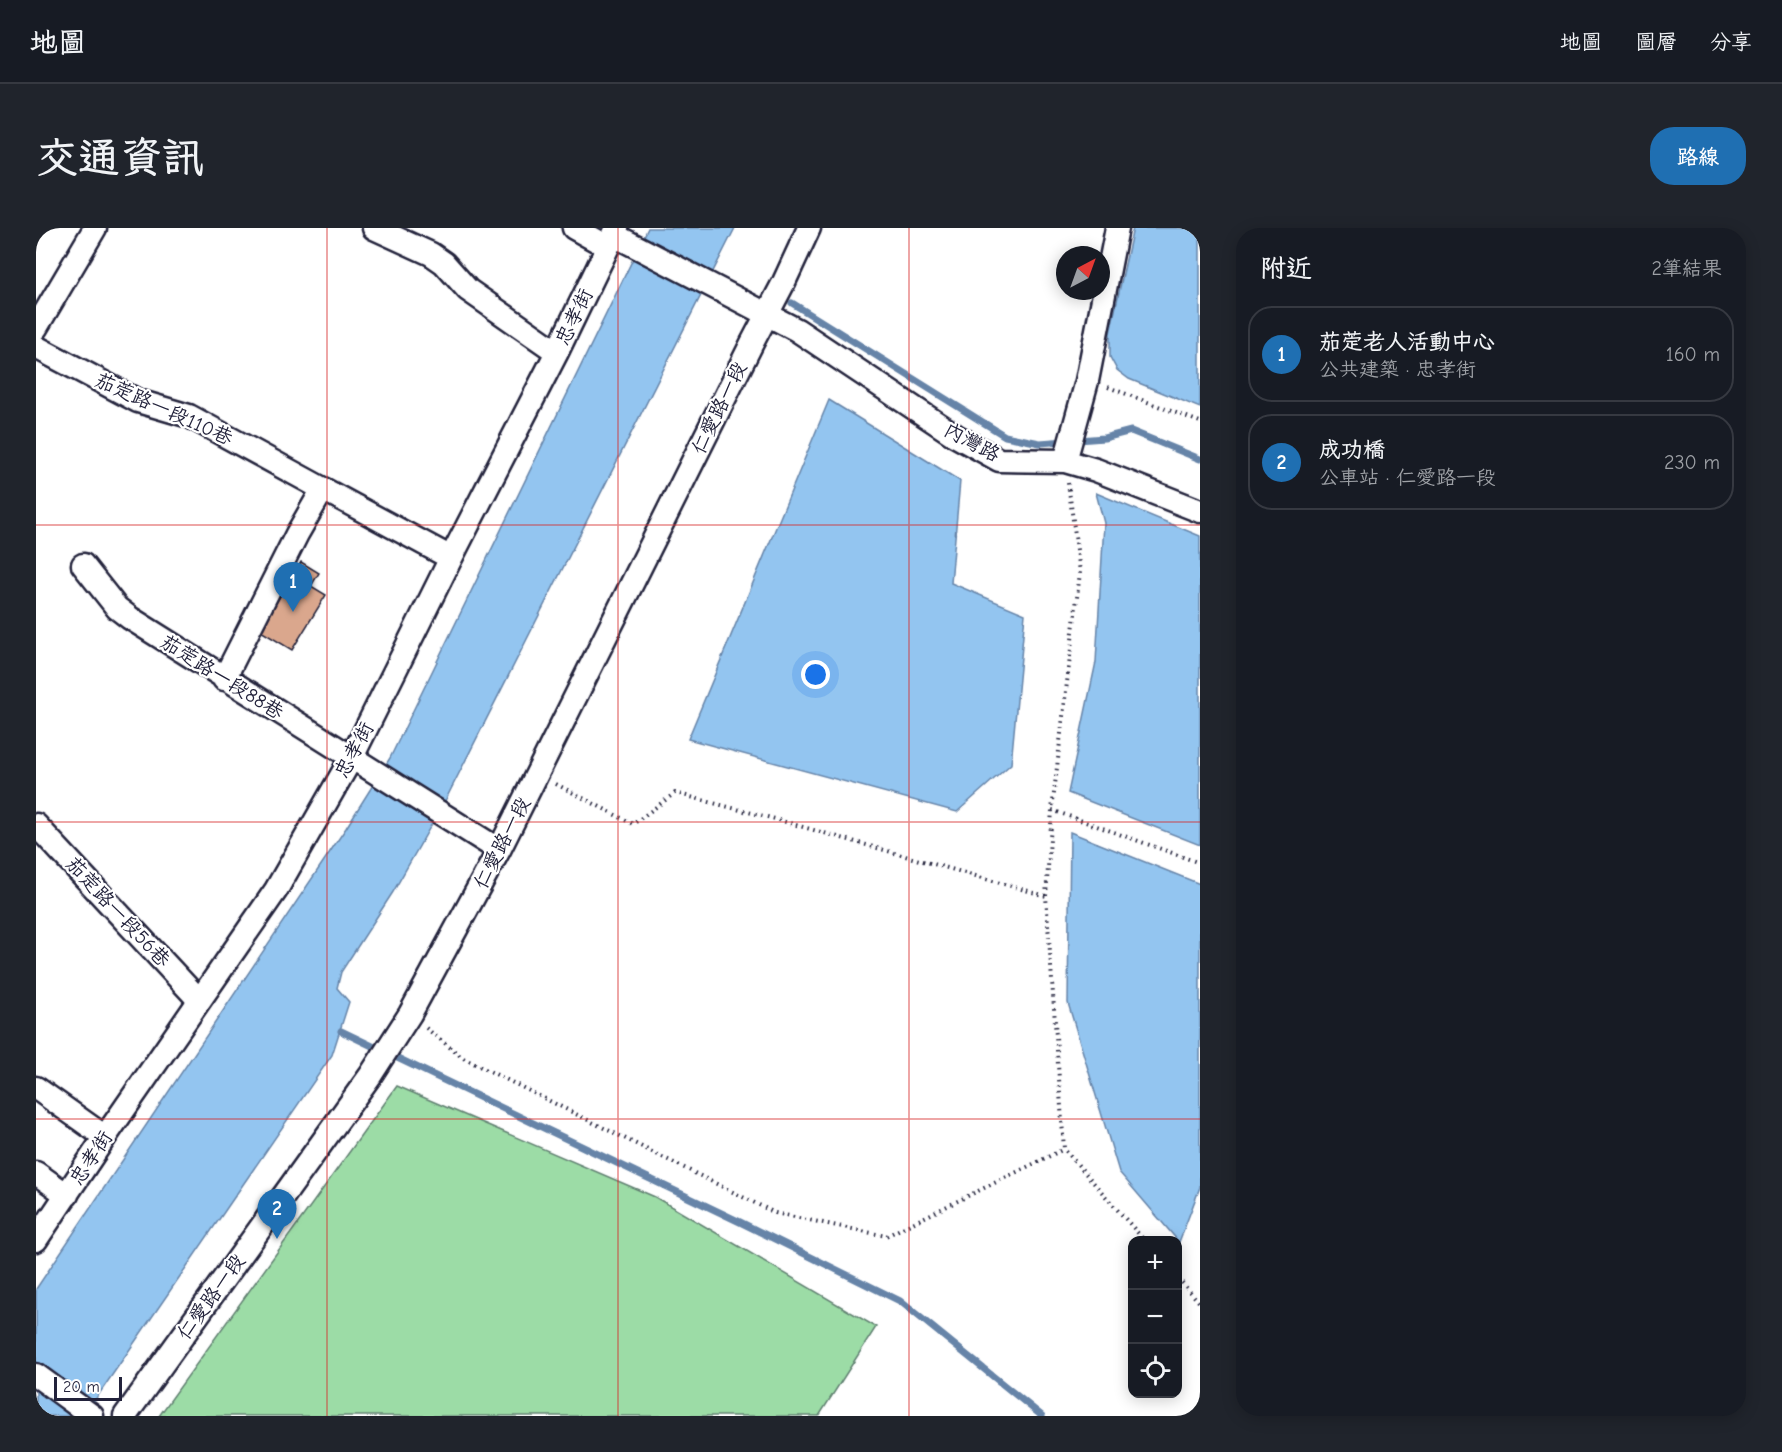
<!DOCTYPE html>
<html lang="zh-TW">
<head>
<meta charset="utf-8">
<style>
  :root { --surface:#171b24; --page:#20242c; --text:#f1f3f6; --muted:#9ea1a6; --line:#363941; --accent:#1f6fb2 }
  body { margin:0; font-family:"Comic Neue","LXGW WenKai TC",sans-serif; background:var(--page); color:var(--text) }
  .controls { position:absolute; right:18px; bottom:18px; display:grid; overflow:hidden; border-radius:12px; box-shadow:0 3px 15px #0003 }
  .controls button { width:54px; height:54px; display:grid; place-items:center; padding:0; border:0; border-bottom:2px solid var(--line); background:var(--surface); color:var(--text); font:30px sans-serif }
  .compass { position:absolute; left:1020px; top:18px; width:54px; height:54px; border-radius:50%; background:var(--surface); box-shadow:0 3px 15px #0003; rotate:41deg }
  .scale { position:absolute; left:18px; bottom:15px; width:68px; box-sizing:border-box; padding-left:6px; border:3px solid #22223b; border-top:0; font-size:16px; line-height:21px; white-space:nowrap; color:#22223b; -webkit-text-stroke:4px #fff; paint-order:stroke }
  .you { position:absolute; left:780px; top:447px; width:21px; height:21px; margin:-15px; border:4px solid #fff; border-radius:50%; background:#1a73e8; box-shadow:0 0 0 9px #1a73e833 }
  .badge { display:grid; place-items:center; width:39px; height:39px; border-radius:50%; background:var(--accent); color:#fff; font-size:20px; font-weight:700 }
  .pin { position:absolute; translate:-50% -50px; filter:drop-shadow(0 2px 3px #0008) }
  .pin::after { content:''; position:absolute; top:32px; width:21px; height:18px; background:inherit; clip-path:polygon(0 0,100% 0,50% 100%) }
  .list { margin:0; padding:0; list-style:none }
  h2 { display:flex; justify-content:space-between; align-items:center; height:78px; margin:0; padding:0 24px; font-size:26px }
  h2 small { font-size:20px; font-weight:400; color:var(--muted) }
  .list li { display:grid; grid-template-columns:39px 1fr auto; gap:18px; align-items:center; box-sizing:border-box; height:96px; margin:0 12px 12px; padding:0 12px; border:2px solid var(--line); border-radius:24px }
  .list b { display:block; font-size:22px; white-space:nowrap }
  .list p { margin:0; font-size:20px; white-space:nowrap; color:var(--muted) }
  .list em { font-size:20px; font-style:normal; color:var(--muted) }
  .icon { flex:none; width:33px; height:33px; fill:none; stroke:currentColor; stroke-width:2; stroke-linecap:round; stroke-linejoin:round }
  .map { position:relative; flex:none; width:1164px; height:1188px; overflow:hidden; border-radius:24px }
  header { display:flex; align-items:center; gap:36px; box-sizing:border-box; height:84px; padding:0 30px; background:var(--surface); border-bottom:2px solid var(--line) }
  header strong { font-size:28px }
  nav { display:flex; gap:33px; margin-inline-start:auto; font-size:21px }
  .intro { display:flex; align-items:center; justify-content:space-between; box-sizing:border-box; height:144px; padding:0 36px }
  h1 { margin:0; font-size:42px }
  .button { padding:15px 27px; border-radius:24px; background:var(--accent); color:#fff; font-size:21px; font-weight:700 }
  main { display:flex; gap:36px; padding:0 36px }
  aside { flex:1; background:var(--surface); border-radius:24px; box-shadow:0 3px 15px #0003 }
  .map>svg:first-child { display:block }
  .green { fill:#9cdca6; stroke:#5f7f70; stroke-width:1.5 }
  .water { fill:#93c5f0; stroke:#6684a8; stroke-width:1.5 }
  .lines { fill:none; stroke-linecap:round; stroke-linejoin:round }
  .stream { stroke:#6684a8; stroke-width:7 }
  .building { fill:#daa78d; stroke:#22223b; stroke-width:1.5 }
  .minor-casing { stroke:#22223b; stroke-width:27 }
  .path { stroke:#22223b; stroke-width:4; stroke-dasharray:1.5 4.5; stroke-linecap:butt }
  .minor { stroke:#fff; stroke-width:22 }
  .grid { fill:none; stroke:#d62828; stroke-width:1.5; stroke-opacity:0.55 }
  .labels { text-anchor:middle; dominant-baseline:central; stroke-width:4.5; stroke-linejoin:round; paint-order:stroke }
  .street-label { font-size:20px; fill:#22223b; stroke:#fff }
</style>
</head>
<body>
<header>
<strong>地圖</strong>
<nav><a>地圖</a><a>圖層</a><a>分享</a></nav>
</header>
<div class="intro"><h1>交通資訊</h1><a class="button">路線</a></div>
<main>
<div class="map">
<svg width="1164" height="1188" viewBox="0 0 1164 1188">
  <rect width="100%" height="100%" fill="#fff"/>
  <filter id="ink" filterUnits="userSpaceOnUse"><feTurbulence type="fractalNoise" baseFrequency=".0167" numOctaves="2"/><feDisplacementMap in="SourceGraphic" scale="12" xChannelSelector="R" yChannelSelector="G"/><feConvolveMatrix kernelMatrix="1 2 1 2 8 2 1 2 1" color-interpolation-filters="sRGB"/></filter>
  <g filter="url(#ink)">
    <path class="green" d="M 361,858 L 619,969 L 840,1099 L 783,1188 L 123,1188 Z"/>
    <path class="water" d="M 612,0 L 699,0 L 410,571 L 357,664 L 305,744 L 301,760 L 313,774 L 296,827 L 48,1188 L 0,1188 L 0,1061 L 310,600 L 354,530 Z
      M 1097,0 L 1164,0 L 1164,180 L 1093,151 L 1081,142 L 1074,129 L 1074,105 Z
      M 793,172 L 924,253 L 915,355 L 989,386 L 975,536 L 921,584 L 652,511 Z
      M 1060,265 L 1164,308 L 1164,617 L 1032,565 L 1060,434 L 1068,295 Z
      M 1034,604 L 1164,656 L 1164,959 L 1143,1014 L 1083,944 L 1032,775 Z"/>
    <g class="lines">
      <path class="stream" d="M 756,75 L 969,208 L 1004,215 L 1068,210 L 1095,203 L 1164,231
        M 305,803 L 704,994 L 864,1073 L 1006,1188"/>
    </g>
    <path class="building" d="M 265,334 L 283,345 L 275,358 L 290,367 L 256,422 L 223,402 Z"/>
    <g class="lines">
      <g class="minor-casing">
        <path id="minor" d="M 338,0 L 395,26 L 408,35 L 432,62 L 521,124
          M 538,0 L 572,19
          M 578,7 L 761,102 L 920,208 L 963,232 L 1029,233 L 1060,242 L 1164,283
          M 0,100 L 59,0
          M 0,119 L 102,173 L 153,188 L 287,261
          M 1029,233 L 1051,153 L 1081,0
          M 47,337 L 81,380 L 94,390 L 463,622
          M 188,451 L 261,306 L 287,261 L 415,330
          M 0,597 L 163,772
          M 0,860 L 69,909
          M 0,945 L 31,967
          M 0,1012 L 69,909 L 240,662 L 316,529 L 415,330 L 521,124 L 581,0
          M 0,1147 L 56,1188
          M 89,1188 L 334,848 L 374,786 L 463,622 L 716,115 L 748,54 L 773,0"/>
      </g>
      <path class="path" d="M 1072,159 L 1164,194
        M 1032,255 L 1044,344 L 1016,582 L 1010,668 L 1028,921 L 1108,1012
        M 520,556 L 597,596 L 639,565 L 739,591 L 1010,668
        M 1016,582 L 1164,635
        M 390,800 L 427,830 L 739,985 L 850,1008 L 1028,921
        M 1142,1050 L 1164,1075"/>
      <use href="#minor" class="minor"/>
    </g>
  </g>
  <path class="grid" d="M 291,0 L 291,1188M 582,0 L 582,1188M 873,0 L 873,1188M 0,297 L 1164,297M 0,594 L 1164,594M 0,891 L 1164,891"/>
  <g class="labels">
    <g class="street-label">
      <text transform="translate(538 89) rotate(-64)">忠孝街</text>
      <text transform="translate(683 180) rotate(-64)">仁愛路一段</text>
      <text transform="translate(128 181) rotate(24)">茄萣路一段110巷</text>
      <text transform="translate(936 214) rotate(28)">內灣路</text>
      <text transform="translate(186 449) rotate(32)">茄萣路一段88巷</text>
      <text transform="translate(318 522) rotate(-62)">忠孝街</text>
      <text transform="translate(466 615) rotate(-63)">仁愛路一段</text>
      <text transform="translate(82 684) rotate(47)">茄萣路一段56巷</text>
      <text transform="translate(55 930) rotate(-57)">忠孝街</text>
      <text transform="translate(175 1069) rotate(-54)">仁愛路一段</text>
    </g>
  </g>
</svg>
<div class="controls">
<button>+</button>
<button>−</button>
<button><svg class="icon" aria-label="locate" viewBox="0 0 24 24"><circle cx="12" cy="12" r="6"/><path d="M12 2v4M12 18v4M2 12h4M18 12h4"/></svg></button>
</div>
<svg class="compass" viewBox="-18 -18 36 36"><path d="M0-13l5 13h-10z" fill="#e53935"/><path d="M0 13l5-13h-10z" fill="#9ea1a6"/></svg>
<div class="scale">20 m</div>
<div class="you"></div>
<div class="pin badge" style="left:257px;top:384px">1</div>
<div class="pin badge" style="left:241px;top:1011px">2</div>
</div>
<aside>
<h2>附近<small>2筆結果</small></h2>
<ul class="list">
<li><span class="badge">1</span><div><b>茄萣老人活動中心</b><p>公共建築 · 忠孝街</p></div><em>160 m</em></li>
<li><span class="badge">2</span><div><b>成功橋</b><p>公車站 · 仁愛路一段</p></div><em>230 m</em></li>
</ul>
</aside>
</main>
</body>
</html>
